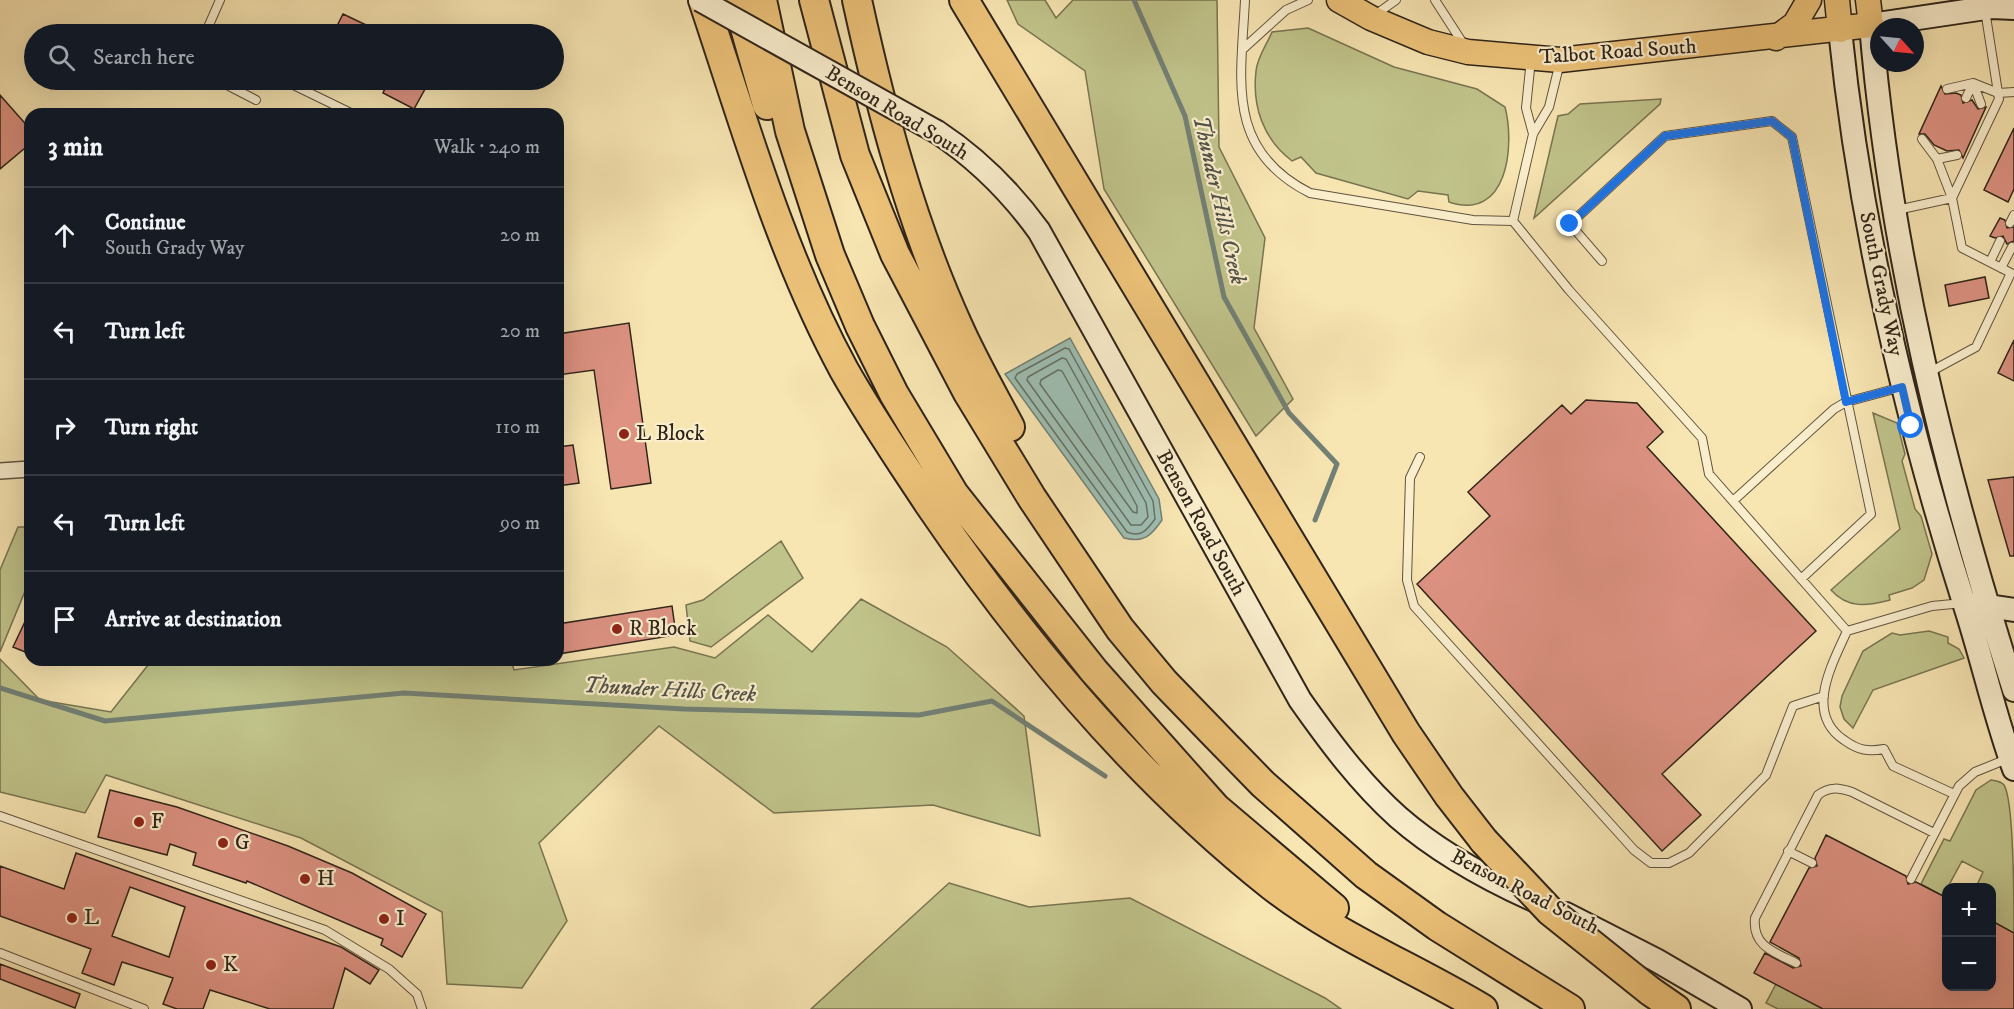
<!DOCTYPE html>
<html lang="en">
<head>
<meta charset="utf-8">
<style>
  :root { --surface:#171b24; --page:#242831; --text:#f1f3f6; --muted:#9ea1a6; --line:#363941 }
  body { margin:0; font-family:"IM FELL DW Pica",serif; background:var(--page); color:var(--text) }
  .controls { position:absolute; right:18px; bottom:18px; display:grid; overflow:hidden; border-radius:12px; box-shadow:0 6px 24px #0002 }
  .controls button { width:54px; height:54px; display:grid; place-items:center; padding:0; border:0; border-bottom:2px solid var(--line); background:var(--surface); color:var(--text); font:30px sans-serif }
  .compass { position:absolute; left:1870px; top:18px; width:54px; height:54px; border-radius:50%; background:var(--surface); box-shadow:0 6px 24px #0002; rotate:117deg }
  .stop { position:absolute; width:18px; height:18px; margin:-14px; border:4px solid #1a73e8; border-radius:50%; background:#fff }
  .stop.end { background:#1a73e8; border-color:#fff; box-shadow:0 2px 6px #0008 }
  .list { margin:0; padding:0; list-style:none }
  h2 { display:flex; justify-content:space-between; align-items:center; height:78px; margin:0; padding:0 24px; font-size:26px }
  h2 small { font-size:20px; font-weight:400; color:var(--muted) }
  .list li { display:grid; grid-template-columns:39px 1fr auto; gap:18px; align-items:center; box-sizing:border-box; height:96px; padding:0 24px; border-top:2px solid var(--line) }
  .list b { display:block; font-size:22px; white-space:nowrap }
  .list p { margin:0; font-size:20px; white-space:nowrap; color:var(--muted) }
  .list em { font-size:20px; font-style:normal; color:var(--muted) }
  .icon { flex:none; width:33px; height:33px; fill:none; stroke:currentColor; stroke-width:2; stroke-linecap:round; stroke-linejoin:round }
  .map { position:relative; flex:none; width:2014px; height:1009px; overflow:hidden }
  .search { position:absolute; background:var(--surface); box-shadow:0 6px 24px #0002; left:24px; top:24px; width:540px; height:66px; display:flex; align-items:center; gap:15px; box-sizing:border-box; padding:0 21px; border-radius:33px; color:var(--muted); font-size:22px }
  .panel { position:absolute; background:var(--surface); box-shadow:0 6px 24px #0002; left:24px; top:108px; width:540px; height:558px; border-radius:18px }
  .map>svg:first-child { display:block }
  .green { fill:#c0c38a; stroke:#787452; stroke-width:1.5 }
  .water { fill:#9ebeb2; stroke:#728075; stroke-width:1.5 }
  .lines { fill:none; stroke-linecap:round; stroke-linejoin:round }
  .shore { stroke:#667166; stroke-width:1.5 }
  .stream { stroke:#728075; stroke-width:5 }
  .building { fill:#dd9282; stroke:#2f241a; stroke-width:1.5; fill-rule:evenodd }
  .lane-casing { stroke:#615440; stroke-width:10 }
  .street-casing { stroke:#615440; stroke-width:18 }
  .secondary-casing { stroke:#2f241a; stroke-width:26 }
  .primary-casing { stroke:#2f241a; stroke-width:27 }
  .highway-casing { stroke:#2f241a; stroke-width:32 }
  .lane { stroke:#faeecd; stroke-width:8 }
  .street { stroke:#faeecd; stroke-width:15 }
  .secondary { stroke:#faeecd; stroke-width:22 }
  .primary { stroke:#ecc279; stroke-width:24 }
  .highway { stroke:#ecc279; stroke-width:28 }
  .secondary-bridge-casing { stroke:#2f241a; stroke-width:26; stroke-linecap:butt }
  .highway-bridge-casing { stroke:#2f241a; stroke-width:32; stroke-linecap:butt }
  .secondary-bridge { stroke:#faeecd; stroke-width:22 }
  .highway-bridge { stroke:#ecc279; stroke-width:28 }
  .route { stroke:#1a73e8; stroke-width:8 }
  .poi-dot { fill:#8f2418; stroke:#faeecd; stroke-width:2 }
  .labels { text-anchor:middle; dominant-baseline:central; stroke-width:4.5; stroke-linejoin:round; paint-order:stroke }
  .street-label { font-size:21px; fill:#2f241a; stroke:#faeecd }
  .poi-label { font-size:21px; fill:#2f241a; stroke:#faeecd; text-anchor:start }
  .water-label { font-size:22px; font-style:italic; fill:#505248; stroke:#faeecd }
</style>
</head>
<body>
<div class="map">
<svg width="2014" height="1009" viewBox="0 0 2014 1009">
  <rect width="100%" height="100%" fill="#f7e5b2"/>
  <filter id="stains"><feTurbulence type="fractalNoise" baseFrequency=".00333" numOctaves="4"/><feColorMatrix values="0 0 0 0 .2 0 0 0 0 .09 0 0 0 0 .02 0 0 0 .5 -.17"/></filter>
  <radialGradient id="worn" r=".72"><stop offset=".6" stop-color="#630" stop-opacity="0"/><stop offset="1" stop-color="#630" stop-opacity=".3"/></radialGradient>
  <path class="green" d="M 1007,0 L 1045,0 L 1056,18 L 1073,0 L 1217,0 L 1219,147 L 1265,238 L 1254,328 L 1293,399 L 1256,436 L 1104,189 L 1085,71 L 1018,24 Z
    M 1308,28 L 1394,67 L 1477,89 L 1505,107 C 1515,145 1508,222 1449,202 L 1448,195 L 1418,191 L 1408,199 L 1316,173 L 1301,157 L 1292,161 C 1263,139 1252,106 1256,71 C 1257,58 1267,44 1272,32 Z
    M 1661,99 L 1660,104 L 1534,218 L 1558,116 L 1568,114 L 1580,104 Z
    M 1873,413 L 1897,423 L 1905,454 L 1902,461 L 1915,509 L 1921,516 L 1932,554 L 1924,580 L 1912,588 L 1889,595 L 1890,600 C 1867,606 1848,609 1831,590 L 1900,529 Z
    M 18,527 L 30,527 L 30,579 L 0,652 L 0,570 Z
    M 781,541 L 803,578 L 711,647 L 690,641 L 686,605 L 703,600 Z
    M 861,599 L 947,647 L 1024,716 L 1040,836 L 933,805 L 774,813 L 659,726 L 539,843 L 567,921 L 522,988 L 447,984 L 442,912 L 301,838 L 106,775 L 85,813 L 0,792 L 0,659 L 40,700 L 111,712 L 152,660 L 511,660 L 514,670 L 674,647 L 715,658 L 768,615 L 812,652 Z
    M 1929,631 L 1948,637 L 1948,643 L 1959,649 L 1964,658 L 1873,690 L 1853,728 L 1844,719 L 1840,707 L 1842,696 L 1863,651 L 1892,633 L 1900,635 Z
    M 1991,780 C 1995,781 2001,781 2004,785 C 2014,801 2014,906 2014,933 L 1992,921 L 1992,888 L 1976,887 L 1983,872 L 1962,861 L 1943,896 L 1921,884 L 1944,839 L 1950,841 L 1976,790 Z
    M 949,883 L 1029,907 L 1130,898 L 1325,998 L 1341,1009 L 811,1009 Z
    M 1776,984 L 1823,1009 L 1778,1009 L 1766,1003 Z"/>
  <path class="water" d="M 1070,338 L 1159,499 L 1162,520 C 1151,536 1144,543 1124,538 L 1005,374 Z"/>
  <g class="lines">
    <path class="shore" d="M 1065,348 L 1069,349 L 1153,501 L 1155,519 C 1147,530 1141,538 1127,532 L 1015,378 L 1017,374 Z
      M 1062,358 L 1066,359 L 1146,503 L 1148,517 L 1141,525 L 1131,525 L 1027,380 L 1028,377 Z
      M 1058,370 L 1062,371 L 1137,506 L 1137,513 L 1133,512 L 1040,384 L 1041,380 Z"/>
    <path class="stream" d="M 1134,0 L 1185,116 L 1224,297 L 1289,413 L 1337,464 L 1315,520
      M 0,688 L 105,721 L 404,693 L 684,709 L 919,715 L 992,701 L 1105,776"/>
  </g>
  <path class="building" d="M 343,14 L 385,34 L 333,34 Z
    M 389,80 L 430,80 L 414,109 L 383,93 Z
    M 1941,86 L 1945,94 L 1956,93 L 1961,95 L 1963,103 L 1972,100 L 1978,109 L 1986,107 L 1963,158 L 1959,150 L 1947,151 L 1934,145 L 1925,134 L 1919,134 Z
    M 0,95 L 30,129 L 30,140 L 25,148 L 0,169 Z
    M 2014,128 L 2014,189 L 2008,202 L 1984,190 Z
    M 2000,218 L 2005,220 L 2007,228 L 2014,227 L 2014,241 L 2007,244 L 2003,236 L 1995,238 L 1990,236 Z
    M 1985,277 L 1989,298 L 1949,306 L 1945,285 Z
    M 629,323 L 651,483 L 611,489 L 594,370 L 558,375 L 558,334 Z
    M 2014,340 L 2014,381 L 1998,373 Z
    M 1586,400 L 1637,403 L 1663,432 L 1647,447 L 1816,631 L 1662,774 L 1701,815 L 1662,851 L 1417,584 L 1490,516 L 1468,492 L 1562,405 L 1571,414 Z
    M 573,445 L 579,483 L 558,486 L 558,447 Z
    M 2014,477 L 2014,556 L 2010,556 L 1988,480 Z
    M 672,606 L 676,635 L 558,654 L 558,624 Z
    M 30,611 L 30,654 L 13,647 Z
    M 110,790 L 177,807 L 288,846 L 352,873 L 426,914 L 402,957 L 381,945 L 383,939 L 247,881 L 246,883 L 193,865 L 196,853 L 170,844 L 167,855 L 98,837 Z
    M 1826,835 L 1906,876 L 1908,884 L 1916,882 L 1947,898 L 1947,987 L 1992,987 L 1992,921 L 2014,933 L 2014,1009 L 1823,1009 L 1754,973 L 1765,953 L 1793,968 L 1801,966 L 1799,958 L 1770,942 L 1809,868 L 1817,866 L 1815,858 Z
    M 76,853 L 341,947 L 379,970 L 370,984 L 345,968 L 333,1009 L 270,1009 L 210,990 L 203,1009 L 177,1009 L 163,1004 L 173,978 L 122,962 L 114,985 L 82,973 L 91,949 L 0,916 L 0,866 L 64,889 ZM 130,887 L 185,907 L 169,957 L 112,936 Z
    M 0,964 L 80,994 L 75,1008 L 0,979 Z"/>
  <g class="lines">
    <g class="lane-casing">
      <path id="lane" d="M 1245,0 C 1241,80 1225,150 1310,193 L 1473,220 L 1513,221 L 1569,290 L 1702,438 L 1709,474 L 1847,631 L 1932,606 L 1963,603
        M 1435,0 L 1464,45
        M 1375,15 L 1396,0
        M 205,34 L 220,0
        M 1243,49 L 1286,10 L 1308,0
        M 1531,59 L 1526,108 L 1533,134
        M 224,80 L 227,85 L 256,100
        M 283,80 L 353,114
        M 1947,89 L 1973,83 L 1981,104
        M 1966,98 L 1973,83 L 1998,93 L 2014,92
        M 1922,139 L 1937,159 L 1952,198
        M 1937,159 L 1957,155
        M 1952,198 L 1999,99 L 1985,10
        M 1897,210 L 1952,198 L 1962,248 L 2011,273 L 1976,347 L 1928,373
        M 1513,221 L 1533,134 L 1549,107 L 1560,62
        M 2010,223 L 2014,215
        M 1602,261 L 1570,224 L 1665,136 L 1772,121 L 1792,137 L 1871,514 L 1801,579
        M 1990,262 L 2000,241
        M 2001,268 L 2012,247
        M 1420,457 L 1410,478 L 1407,580 L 1414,606 L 1634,850 L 1651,863 L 1669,863 L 1689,853 L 1766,775 L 1793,706 L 1824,696
        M 1733,501 L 1834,409 L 1846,402 L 1902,387
        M 1847,631 C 1832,665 1804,713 1844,740 C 1858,750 1867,752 1884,749 L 1893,766 L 1954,794
        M 0,816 L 325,930 L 389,969 L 417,994 L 422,1009
        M 1788,851 L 1812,863
        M 1911,879 L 1959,786 L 1975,772 L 2007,759
        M 0,953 L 144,1009
        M 1796,963 C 1774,952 1752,946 1755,918 L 1818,795 C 1830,786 1839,788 1852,792 L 1934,833"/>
    </g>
    <g class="street-casing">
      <path id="street" d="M 0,471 L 30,469"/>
    </g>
    <g class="secondary-casing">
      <path id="secondary" d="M 2014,8 L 1992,7 L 1871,25 C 1890,252 1945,474 2014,690
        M 1840,30 C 1860,226 1906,421 1966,609 C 1983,662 1995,717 2014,769
        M 937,132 C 978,159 1010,191 1039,231 L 1300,700 C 1329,741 1360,783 1398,817 C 1438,852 1487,879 1536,901
        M 1975,604 L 2014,610
        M 1566,914 L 1656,960 L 1740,1009"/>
    </g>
    <g class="primary-casing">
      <path id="primary" d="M 1339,0 L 1371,18 L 1428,42 L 1468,52 L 1560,60 L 1871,25 L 1868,0
        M 1837,0 L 1840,30
        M 1776,38 L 1795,24 L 1809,0"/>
    </g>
    <g class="highway-casing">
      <path id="highway" d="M 703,0 C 745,125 781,254 844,370 C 870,416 900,460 929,504 C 1025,645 1137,779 1272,886 C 1336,936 1413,967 1483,1009
        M 737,0 L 767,105
        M 762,0 L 790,131 L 830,255 L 860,326 L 894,394 L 954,494 L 1094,671 L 1216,808 L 1334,908
        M 814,0 L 855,155 L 895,254 L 968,393 L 1032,498 L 1120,629 L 1164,682 L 1224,744 L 1263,784 L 1366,875 L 1437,926 L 1570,1009
        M 857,0 C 881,110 911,223 958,326 C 973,360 992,393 1010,427
        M 964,0 L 1406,733 L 1449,796 L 1484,841
        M 1650,991 L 1676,1009"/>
    </g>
    <use href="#lane" class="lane"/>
    <use href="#street" class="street"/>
    <use href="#secondary" class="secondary"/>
    <use href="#primary" class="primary"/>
    <use href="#highway" class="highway"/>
    <g class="secondary-bridge-casing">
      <path id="secondary-bridge" d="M 700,0 L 937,132"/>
    </g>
    <g class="highway-bridge-casing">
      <path id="highway-bridge" d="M 1484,841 L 1550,911 L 1650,991"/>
    </g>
    <use href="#secondary-bridge" class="secondary-bridge"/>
    <use href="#highway-bridge" class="highway-bridge"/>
  </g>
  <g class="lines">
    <path class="route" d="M 1570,224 L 1665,136 L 1772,121 L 1792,137 L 1846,402 L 1902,387 L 1911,426"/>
  </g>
  <g class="poi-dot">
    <circle cx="624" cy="434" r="6"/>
    <circle cx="617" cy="629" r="6"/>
    <circle cx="139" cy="822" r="6"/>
    <circle cx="223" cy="843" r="6"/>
    <circle cx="305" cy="879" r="6"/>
    <circle cx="72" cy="918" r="6"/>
    <circle cx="384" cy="919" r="6"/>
    <circle cx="211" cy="965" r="6"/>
  </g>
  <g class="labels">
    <g class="street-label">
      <text transform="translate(1618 52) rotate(-4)">Talbot Road South</text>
      <text transform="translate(897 113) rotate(31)">Benson Road South</text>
      <text transform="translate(1881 284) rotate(78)">South Grady Way</text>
      <text transform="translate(1201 523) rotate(61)">Benson Road South</text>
      <text transform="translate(1525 892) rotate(27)">Benson Road South</text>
    </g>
    <g class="poi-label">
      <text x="636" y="434">L Block</text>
      <text x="629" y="629">R Block</text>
      <text x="151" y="822">F</text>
      <text x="235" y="843">G</text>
      <text x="317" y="879">H</text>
      <text x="84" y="918">L</text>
      <text x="396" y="919">I</text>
      <text x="223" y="965">K</text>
    </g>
    <g class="water-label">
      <text transform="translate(1219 200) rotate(77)">Thunder Hills Creek</text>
      <text transform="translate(670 690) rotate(3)">Thunder Hills Creek</text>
    </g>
  </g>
  <rect width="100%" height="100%" filter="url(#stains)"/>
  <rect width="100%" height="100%" fill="url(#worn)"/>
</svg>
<div class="controls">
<button>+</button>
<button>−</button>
</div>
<svg class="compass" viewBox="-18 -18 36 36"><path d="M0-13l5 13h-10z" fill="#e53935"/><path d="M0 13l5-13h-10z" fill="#9ea1a6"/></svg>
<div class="stop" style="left:1911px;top:426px"></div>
<div class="stop end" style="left:1570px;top:224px"></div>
<div class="search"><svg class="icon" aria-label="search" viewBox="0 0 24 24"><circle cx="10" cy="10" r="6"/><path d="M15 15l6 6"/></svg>Search here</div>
<section class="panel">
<h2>3 min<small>Walk · 240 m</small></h2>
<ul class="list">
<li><svg class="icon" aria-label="ahead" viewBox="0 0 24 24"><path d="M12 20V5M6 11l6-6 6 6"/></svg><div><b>Continue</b><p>South Grady Way</p></div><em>20 m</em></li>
<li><svg class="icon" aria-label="left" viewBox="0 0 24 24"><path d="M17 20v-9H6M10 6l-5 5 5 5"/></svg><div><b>Turn left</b></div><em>20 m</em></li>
<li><svg class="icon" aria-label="right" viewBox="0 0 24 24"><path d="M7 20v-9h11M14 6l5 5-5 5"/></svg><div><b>Turn right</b></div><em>110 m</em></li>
<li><svg class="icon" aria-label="left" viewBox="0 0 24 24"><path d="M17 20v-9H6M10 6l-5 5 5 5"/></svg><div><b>Turn left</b></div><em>90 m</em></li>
<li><svg class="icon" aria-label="arrive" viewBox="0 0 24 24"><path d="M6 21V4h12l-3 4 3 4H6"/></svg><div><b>Arrive at destination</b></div></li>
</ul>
</section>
</div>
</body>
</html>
